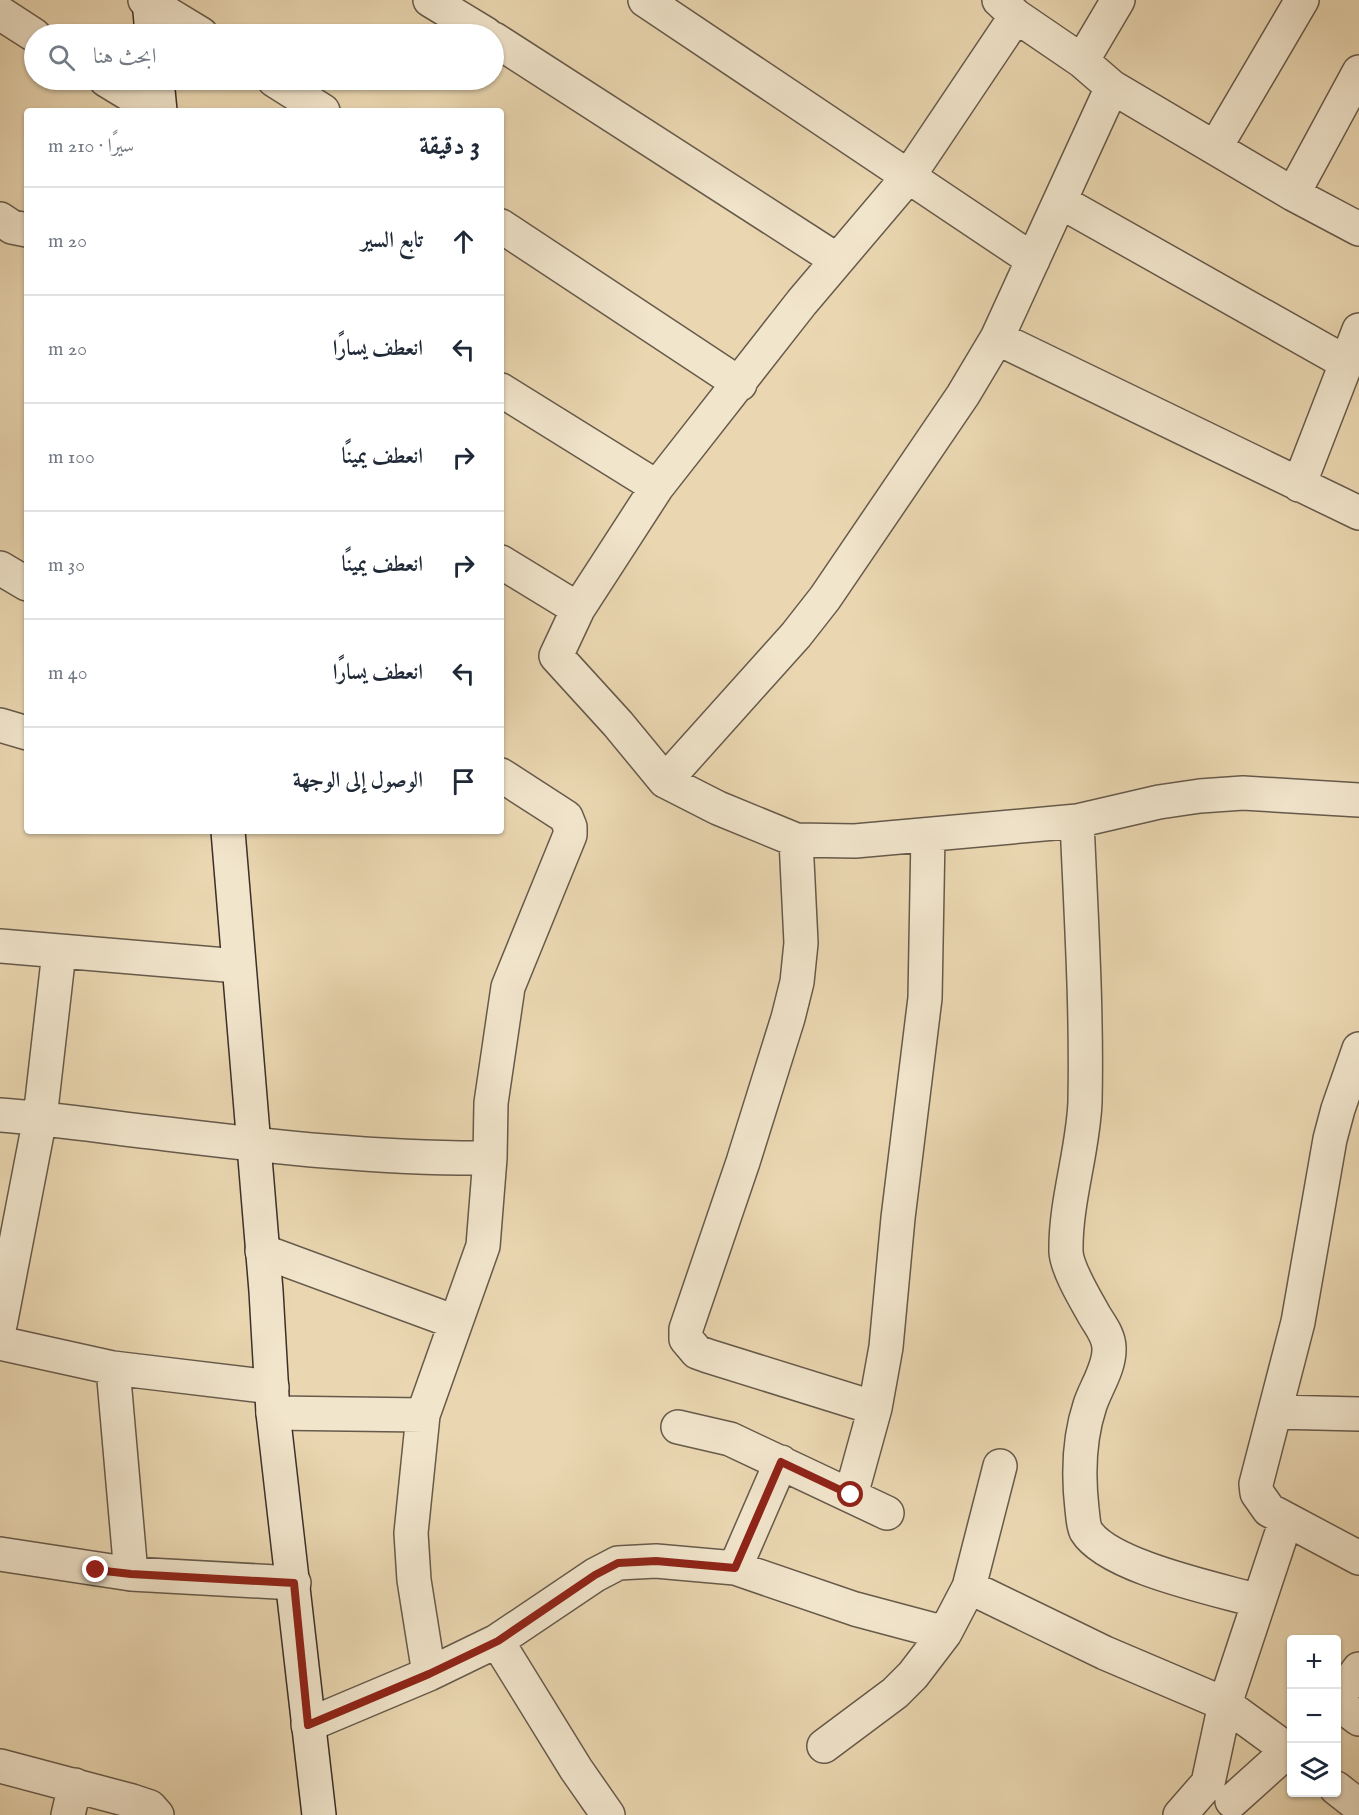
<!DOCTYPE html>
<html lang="ar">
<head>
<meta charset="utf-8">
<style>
  :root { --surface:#fff; --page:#f2f2f3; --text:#1f2937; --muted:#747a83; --line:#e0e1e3 }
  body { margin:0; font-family:"IM FELL English",Amiri,serif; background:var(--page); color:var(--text); direction:rtl }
  .controls { position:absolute; right:18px; bottom:18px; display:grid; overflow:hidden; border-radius:6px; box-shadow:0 2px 4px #0004 }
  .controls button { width:54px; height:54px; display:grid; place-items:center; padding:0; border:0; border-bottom:2px solid var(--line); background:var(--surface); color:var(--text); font:30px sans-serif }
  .stop { position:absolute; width:18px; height:18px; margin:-14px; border:4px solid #8f2418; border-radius:50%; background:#fff }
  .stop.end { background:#8f2418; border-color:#fff; box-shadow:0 2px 6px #0008 }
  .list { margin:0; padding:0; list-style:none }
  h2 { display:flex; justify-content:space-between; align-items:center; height:78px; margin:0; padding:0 24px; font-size:26px }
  h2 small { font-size:20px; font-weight:400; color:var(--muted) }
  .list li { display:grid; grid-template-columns:39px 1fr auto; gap:18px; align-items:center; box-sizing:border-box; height:108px; padding:0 24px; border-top:2px solid var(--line) }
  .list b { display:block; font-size:22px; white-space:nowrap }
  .list em { font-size:20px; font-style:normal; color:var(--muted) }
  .icon { flex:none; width:33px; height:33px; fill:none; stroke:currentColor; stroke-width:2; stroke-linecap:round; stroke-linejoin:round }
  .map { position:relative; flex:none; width:1359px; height:1815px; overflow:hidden; direction:ltr }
  .search { position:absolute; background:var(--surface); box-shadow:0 2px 4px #0004; left:24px; top:24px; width:480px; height:66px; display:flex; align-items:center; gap:15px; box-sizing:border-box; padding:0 21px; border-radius:33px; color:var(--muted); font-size:22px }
  .panel { position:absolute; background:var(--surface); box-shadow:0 2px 4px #0004; left:24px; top:108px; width:480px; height:726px; border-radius:6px; direction:rtl }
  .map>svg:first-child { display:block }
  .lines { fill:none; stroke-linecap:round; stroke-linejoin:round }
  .street-casing { stroke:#675a4b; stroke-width:36 }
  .secondary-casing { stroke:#3b3029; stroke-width:36 }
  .street { stroke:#f1e5cc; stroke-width:33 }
  .secondary { stroke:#f1e5cc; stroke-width:33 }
  .route { stroke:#8f2418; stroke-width:8 }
</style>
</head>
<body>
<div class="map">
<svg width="1359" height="1815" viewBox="0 0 1359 1815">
  <rect width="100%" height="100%" fill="#ead7b1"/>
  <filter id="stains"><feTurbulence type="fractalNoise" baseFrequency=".00333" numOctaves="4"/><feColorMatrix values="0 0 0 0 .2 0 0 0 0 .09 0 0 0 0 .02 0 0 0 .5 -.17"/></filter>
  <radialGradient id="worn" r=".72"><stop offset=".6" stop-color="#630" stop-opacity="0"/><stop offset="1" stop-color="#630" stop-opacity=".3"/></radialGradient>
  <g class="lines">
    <g class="street-casing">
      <path id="street" d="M 145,0 L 201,34
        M 430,0 L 486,34
        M 645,0 L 1033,260
        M 999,0 L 1016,16 L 1082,61 L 1112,87 L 1293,194 L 1359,229
        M 0,13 L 34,35
        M 1016,16 L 908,177 L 802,302 L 657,487 L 578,609 L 556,656 L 618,724 L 665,781 L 718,808 L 796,840 L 855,841 L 1077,821 L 1159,802 L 1200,796 L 1243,793 L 1359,800
        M 494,39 L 837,260
        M 1082,61 L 1118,0
        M 106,80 L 157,111
        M 274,80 L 323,111
        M 1215,148 L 1302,0
        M 1293,194 L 1359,72
        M 1061,202 L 1345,362
        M 0,219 L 12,227 L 27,230
        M 501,226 L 740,384
        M 997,338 L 1359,513
        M 501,390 L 657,487
        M 1299,485 L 1359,330
        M 501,562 L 578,609
        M 0,568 L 27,584
        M 0,725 L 27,733
        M 665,781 L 796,635 L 825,598 L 963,395 L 997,338 L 1112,87
        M 1077,821 C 1081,915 1087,1009 1085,1102 C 1083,1152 1065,1202 1066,1252 C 1067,1268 1084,1297 1092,1311 C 1098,1323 1109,1334 1109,1348 C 1110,1367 1096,1387 1090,1405 C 1079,1438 1078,1474 1082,1509 C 1083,1516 1083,1525 1086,1531 C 1108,1567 1217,1589 1258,1601
        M 796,840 L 801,943 L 797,982 L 788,1018 L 743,1162 L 686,1329 L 686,1339 L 697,1352 L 708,1356 L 875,1408
        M 0,946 L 238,966
        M 1359,1049 L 1338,1109 L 1330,1139 L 1298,1322 L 1256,1484 L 1257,1493 L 1269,1510 L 1359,1558
        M 0,1115 C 56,1119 112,1128 167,1134 C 274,1147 382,1159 490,1158 L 491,1103 L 508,987 L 570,835 L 570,827 L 566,817 L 501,775
        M 262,1251 L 455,1322
        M 0,1325 L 40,1118 L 59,952
        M 0,1343 L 113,1368 L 272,1387
        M 113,1368 L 131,1574
        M 1276,1412 L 1359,1414
        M 273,1413 L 423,1415
        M 678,1427 L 730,1439 L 887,1513
        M 851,1495 L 875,1408 L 886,1347 L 898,1218 L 925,998 L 928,835
        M 0,1554 L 131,1574 L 294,1583
        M 735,1568 L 781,1462
        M 969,1587 L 1105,1653 L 1225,1704 L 1292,1753
        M 497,1641 L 576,1769 L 608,1815
        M 429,1674 L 414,1580 L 411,1533 L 423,1415 L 483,1246 L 490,1158
        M 1336,1700 L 1359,1669
        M 1336,1702 L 1359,1719
        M 308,1725 L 429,1674 L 497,1641 L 595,1575 L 618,1563 L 656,1561 L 735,1568 L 855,1609 L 945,1633 L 969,1587 L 1000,1466
        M 824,1746 L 895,1693 L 913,1675 L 945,1633
        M 0,1766 L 132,1801 L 150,1807 L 157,1815
        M 1336,1788 L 1359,1806
        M 1232,1801 L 1292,1747
        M 68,1815 L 75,1785
        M 1180,1815 L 1208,1783 L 1225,1704 L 1286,1520"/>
    </g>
    <g class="secondary-casing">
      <path id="secondary" d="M 149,0 L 152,34
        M 157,80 L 160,111
        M 228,831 L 266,1291 L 273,1413 L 319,1815"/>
    </g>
    <use href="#street" class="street"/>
    <use href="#secondary" class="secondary"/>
  </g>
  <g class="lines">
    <path class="route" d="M 96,1570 L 131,1574 L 294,1583 L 308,1725 L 429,1674 L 498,1641 L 595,1575 L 618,1563 L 656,1561 L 735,1568 L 781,1462 L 851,1495"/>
  </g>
  <rect width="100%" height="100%" filter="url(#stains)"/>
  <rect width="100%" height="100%" fill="url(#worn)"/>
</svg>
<div class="controls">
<button>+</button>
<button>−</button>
<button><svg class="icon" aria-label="layers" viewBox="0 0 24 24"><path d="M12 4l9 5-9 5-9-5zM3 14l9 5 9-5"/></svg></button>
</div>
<div class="stop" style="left:851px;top:1495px"></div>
<div class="stop end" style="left:96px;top:1570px"></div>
<div class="search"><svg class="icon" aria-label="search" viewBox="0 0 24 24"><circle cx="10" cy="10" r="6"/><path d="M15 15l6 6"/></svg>ابحث هنا</div>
<section class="panel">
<h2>3 دقيقة<small>سيرًا · 210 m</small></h2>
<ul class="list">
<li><svg class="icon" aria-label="ahead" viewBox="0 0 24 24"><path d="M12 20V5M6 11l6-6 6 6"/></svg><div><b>تابع السير</b></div><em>20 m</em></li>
<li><svg class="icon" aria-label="left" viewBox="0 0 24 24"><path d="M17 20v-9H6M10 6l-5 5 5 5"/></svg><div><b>انعطف يسارًا</b></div><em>20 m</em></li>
<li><svg class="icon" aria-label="right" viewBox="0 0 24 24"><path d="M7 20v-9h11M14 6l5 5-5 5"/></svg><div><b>انعطف يمينًا</b></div><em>100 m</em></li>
<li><svg class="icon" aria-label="right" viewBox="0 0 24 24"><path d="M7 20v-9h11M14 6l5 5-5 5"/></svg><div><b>انعطف يمينًا</b></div><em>30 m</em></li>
<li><svg class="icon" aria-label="left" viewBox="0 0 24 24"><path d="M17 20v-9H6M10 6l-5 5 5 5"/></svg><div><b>انعطف يسارًا</b></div><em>40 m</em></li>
<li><svg class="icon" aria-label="arrive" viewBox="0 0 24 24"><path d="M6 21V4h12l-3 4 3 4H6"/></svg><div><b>الوصول إلى الوجهة</b></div></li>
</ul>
</section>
</div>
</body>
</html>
